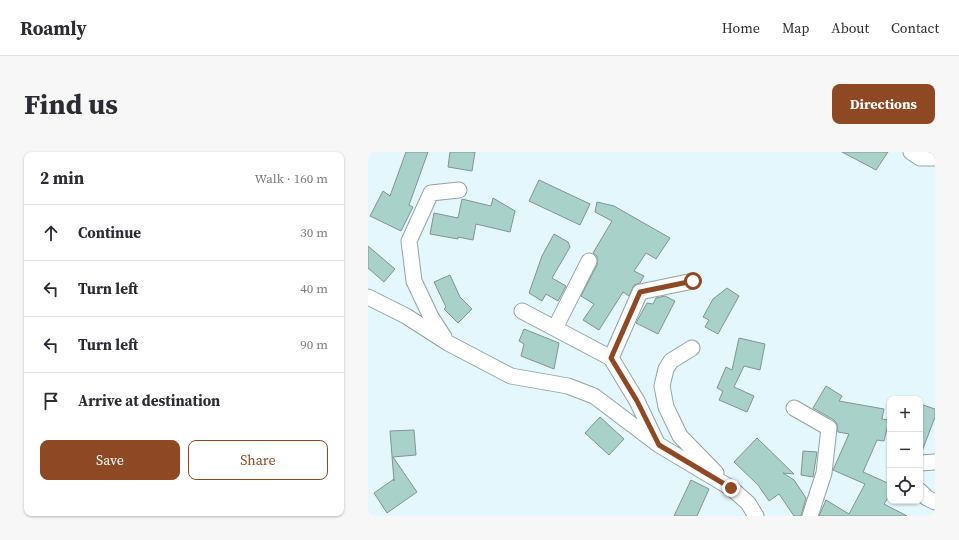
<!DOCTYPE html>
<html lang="en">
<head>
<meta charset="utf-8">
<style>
  :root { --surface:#fff; --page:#f7f7f7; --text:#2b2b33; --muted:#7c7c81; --line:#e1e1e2; --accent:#8f4824 }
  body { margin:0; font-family:"Source Serif 4",serif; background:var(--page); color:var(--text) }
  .controls { position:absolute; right:12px; bottom:12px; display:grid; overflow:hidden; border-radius:8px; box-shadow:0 1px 3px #0004 }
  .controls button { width:36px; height:36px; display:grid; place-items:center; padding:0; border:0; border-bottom:1px solid var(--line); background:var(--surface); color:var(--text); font:20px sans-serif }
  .stop { position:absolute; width:12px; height:12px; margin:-9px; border:3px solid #8f4824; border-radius:50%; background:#fff }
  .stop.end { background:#8f4824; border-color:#fff; box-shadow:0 1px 4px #0008 }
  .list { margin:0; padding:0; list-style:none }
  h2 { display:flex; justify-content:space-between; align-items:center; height:52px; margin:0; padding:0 16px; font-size:17px }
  h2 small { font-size:13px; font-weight:400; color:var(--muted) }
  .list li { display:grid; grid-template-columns:26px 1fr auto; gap:12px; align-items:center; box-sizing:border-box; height:56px; padding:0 16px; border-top:1px solid var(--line) }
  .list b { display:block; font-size:15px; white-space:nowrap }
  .list em { font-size:13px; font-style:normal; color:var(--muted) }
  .actions { display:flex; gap:8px; padding:12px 16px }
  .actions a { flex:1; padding:9px 0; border:1px solid var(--accent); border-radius:8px; text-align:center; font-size:14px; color:var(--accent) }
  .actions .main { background:var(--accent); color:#fff }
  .icon { flex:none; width:22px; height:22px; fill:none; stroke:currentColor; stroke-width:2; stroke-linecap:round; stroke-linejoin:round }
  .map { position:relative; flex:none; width:567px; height:364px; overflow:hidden; border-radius:8px }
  header { display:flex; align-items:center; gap:24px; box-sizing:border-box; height:56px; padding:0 20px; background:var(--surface); border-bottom:1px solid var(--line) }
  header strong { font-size:19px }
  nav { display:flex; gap:22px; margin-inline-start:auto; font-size:14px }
  .intro { display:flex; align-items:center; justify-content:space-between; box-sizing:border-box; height:96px; padding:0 24px }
  h1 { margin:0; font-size:28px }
  .button { padding:10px 18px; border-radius:8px; background:var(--accent); color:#fff; font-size:14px; font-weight:700 }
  main { display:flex; gap:24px; padding:0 24px }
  aside { flex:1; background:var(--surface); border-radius:8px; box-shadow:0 1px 3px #0004 }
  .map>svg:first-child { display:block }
  .building { fill:#a8d2c9; stroke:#81938f }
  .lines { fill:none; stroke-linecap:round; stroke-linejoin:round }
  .minor-casing { stroke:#91a3a7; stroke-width:17 }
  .minor { stroke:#fff; stroke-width:15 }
  .route { stroke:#8f4824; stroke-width:5 }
</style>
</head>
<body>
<header>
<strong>Roamly</strong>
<nav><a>Home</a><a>Map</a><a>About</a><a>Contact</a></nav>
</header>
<div class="intro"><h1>Find us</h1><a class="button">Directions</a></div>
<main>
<aside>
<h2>2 min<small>Walk · 160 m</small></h2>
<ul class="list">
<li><svg class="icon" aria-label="ahead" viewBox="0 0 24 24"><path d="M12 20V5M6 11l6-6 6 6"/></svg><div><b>Continue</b></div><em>30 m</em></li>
<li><svg class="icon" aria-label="left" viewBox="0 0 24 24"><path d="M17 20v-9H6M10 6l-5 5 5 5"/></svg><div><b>Turn left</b></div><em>40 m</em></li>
<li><svg class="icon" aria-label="left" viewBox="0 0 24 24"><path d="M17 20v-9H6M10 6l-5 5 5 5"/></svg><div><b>Turn left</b></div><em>90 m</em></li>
<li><svg class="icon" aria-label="arrive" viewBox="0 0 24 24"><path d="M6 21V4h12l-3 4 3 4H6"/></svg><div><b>Arrive at destination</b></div></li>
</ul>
<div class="actions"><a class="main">Save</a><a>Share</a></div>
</aside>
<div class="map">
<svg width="567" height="364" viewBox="0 0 567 364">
  <rect width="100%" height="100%" fill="#e4f7fc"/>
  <path class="building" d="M 38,0 L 60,0 L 41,53 L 45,55 L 33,79 L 2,64 L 15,39 L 22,44 Z
    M 82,0 L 107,0 L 104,19 L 80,15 Z
    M 474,0 L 520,0 L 508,18 Z
    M 171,28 L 222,52 L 212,73 L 161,49 Z
    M 125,46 L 147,59 L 142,80 L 108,72 L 105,88 L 90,85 L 90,87 L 62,82 L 66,61 L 90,66 L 94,47 L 123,54 Z
    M 229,50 L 246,54 L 302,86 L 288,107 L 278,101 L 266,119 L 276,124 L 272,131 L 266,133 L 261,144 L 255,140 L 231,178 L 215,168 L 226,152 L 213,144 L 229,113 L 229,104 L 225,101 L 244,69 L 227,60 Z
    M 186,82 L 200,90 L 202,95 L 184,126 L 198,134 L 190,149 L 178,142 L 174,149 L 161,141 L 174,104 Z
    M 0,94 L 27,117 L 16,130 L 0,116 Z
    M 82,123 L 92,145 L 104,157 L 90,171 L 76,157 L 78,155 L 66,130 Z
    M 359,136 L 371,144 L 350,182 L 337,175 L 341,168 L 335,165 L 345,147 Z
    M 297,144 L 307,149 L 290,182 L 268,171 L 279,151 L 285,152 L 288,146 Z
    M 156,177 L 191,191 L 186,217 L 153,204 L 156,192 L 151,189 Z
    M 371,186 L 397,192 L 392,218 L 376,214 L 366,235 L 386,244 L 379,260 L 351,248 L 355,239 L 349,236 L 358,215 L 364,218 Z
    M 458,234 L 474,244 L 471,249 L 516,257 L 514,267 L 521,268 L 516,289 L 509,288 L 495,320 L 522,332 L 522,343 L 516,352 L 539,364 L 451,364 L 458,348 L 481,362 L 497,332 L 465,318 L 481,282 L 470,280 L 469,272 L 466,268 L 445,256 Z
    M 552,252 L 567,257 L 567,265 L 553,302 Z
    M 232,265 L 256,287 L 241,303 L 217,281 Z
    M 46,278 L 48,303 L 25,305 L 49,340 L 19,361 L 6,341 L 26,327 L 26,329 L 22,279 Z
    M 389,286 L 426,322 L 415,321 L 426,328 L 438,346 L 433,364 L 426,364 L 411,342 L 401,349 L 390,333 L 366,310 Z
    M 435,299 L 449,300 L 445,325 L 433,323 Z
    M 323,328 L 341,337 L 329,364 L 306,364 Z"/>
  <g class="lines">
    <g class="minor-casing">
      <path id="minor" d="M 543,0 L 552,6 L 567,6
        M 0,145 L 38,164 L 80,191 L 143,224 L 200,234 L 226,244 L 291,293 L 363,336 L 380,351 L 388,364
        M 154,159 L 243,206 L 269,249 L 289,291
        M 187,176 L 221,109
        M 76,185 L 63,165 L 46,129 L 41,89 L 63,41 L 91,38
        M 324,196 L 303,209 L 298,217 L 294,234 L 298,255 L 312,284 L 348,321
        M 243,206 L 272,140 L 325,129
        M 426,256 L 461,276 L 456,321 L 442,364
        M 552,311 L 567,310
        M 552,339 L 559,346 L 567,350"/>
    </g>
    <use href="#minor" class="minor"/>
  </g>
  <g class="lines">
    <path class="route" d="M 325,129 L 272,140 L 243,206 L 269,249 L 291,293 L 363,336"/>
  </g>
</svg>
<div class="controls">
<button>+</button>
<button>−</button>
<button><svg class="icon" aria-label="locate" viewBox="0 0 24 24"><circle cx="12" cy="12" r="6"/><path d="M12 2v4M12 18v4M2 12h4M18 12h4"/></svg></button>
</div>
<div class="stop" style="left:325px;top:129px"></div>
<div class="stop end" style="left:363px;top:336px"></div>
</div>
</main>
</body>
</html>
